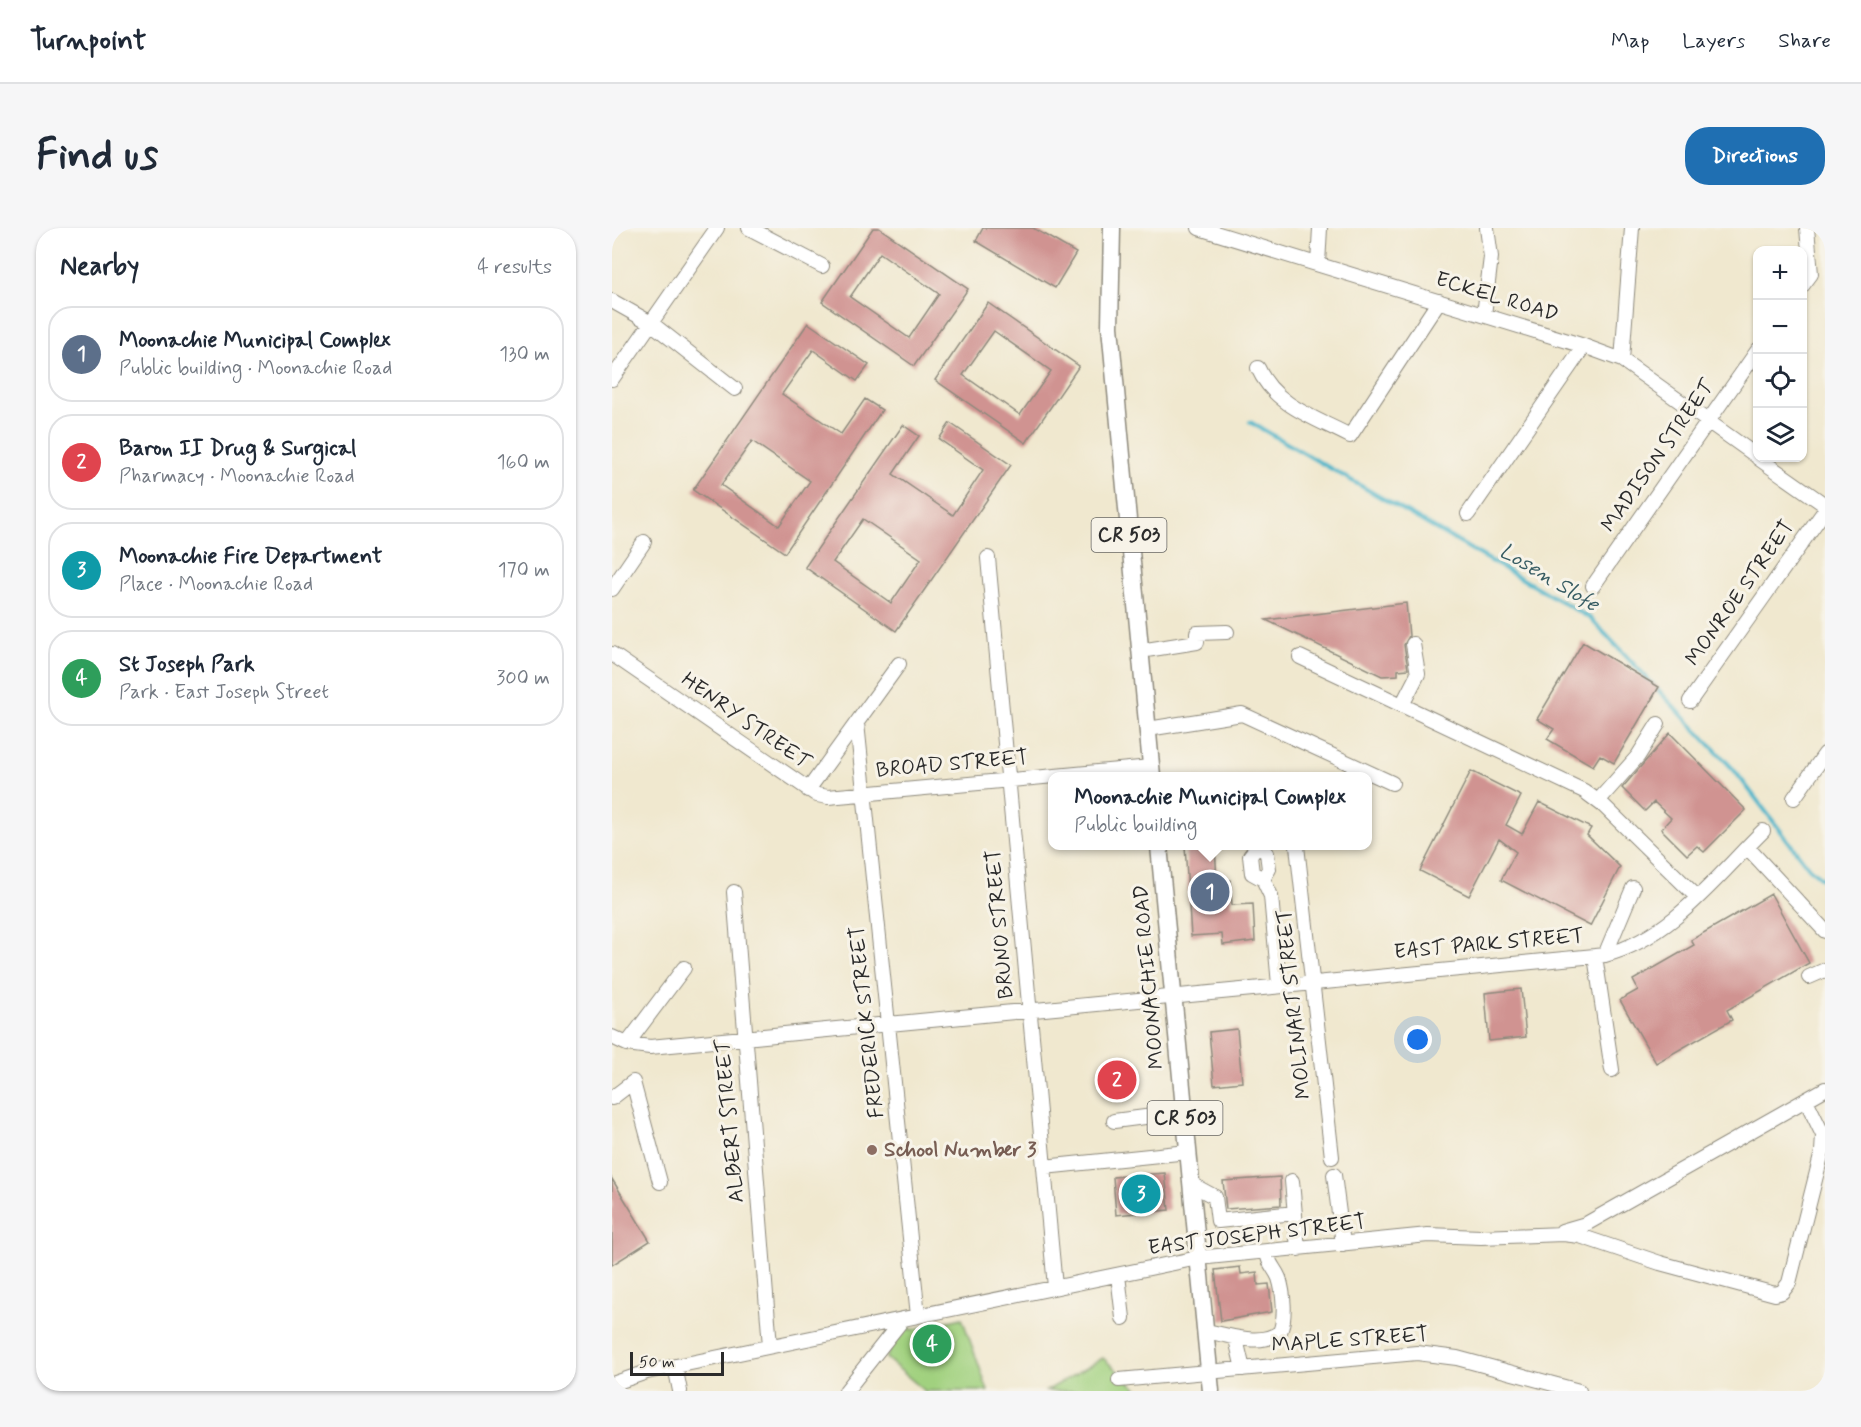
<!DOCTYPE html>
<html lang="en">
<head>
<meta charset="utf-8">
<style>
  :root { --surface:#fff; --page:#f6f6f7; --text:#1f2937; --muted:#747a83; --line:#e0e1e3; --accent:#1f6fb2 }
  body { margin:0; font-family:Mynerve,sans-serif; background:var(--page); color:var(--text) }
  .controls { position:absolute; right:18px; top:18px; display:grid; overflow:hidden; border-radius:12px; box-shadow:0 2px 4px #0004 }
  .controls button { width:54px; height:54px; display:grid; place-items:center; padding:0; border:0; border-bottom:2px solid var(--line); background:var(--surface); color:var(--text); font:30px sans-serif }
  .scale { position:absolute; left:18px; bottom:15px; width:94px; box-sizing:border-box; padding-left:6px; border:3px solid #2b2b2b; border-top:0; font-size:16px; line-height:21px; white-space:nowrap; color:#2b2b2b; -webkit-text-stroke:4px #f7f3e8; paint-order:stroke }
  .you { position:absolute; left:806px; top:812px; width:21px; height:21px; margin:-15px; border:4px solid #fff; border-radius:50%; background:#1a73e8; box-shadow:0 0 0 9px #1a73e833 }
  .badge { display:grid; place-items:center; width:39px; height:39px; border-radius:50%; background:var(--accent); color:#fff; font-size:20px; font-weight:700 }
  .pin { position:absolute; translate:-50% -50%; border:3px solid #fff; box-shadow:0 2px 6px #0006 }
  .popup { position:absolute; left:436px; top:544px; width:324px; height:78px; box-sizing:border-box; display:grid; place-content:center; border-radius:12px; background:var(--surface); filter:drop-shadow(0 2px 4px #0005); font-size:20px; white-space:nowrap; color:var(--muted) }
  .popup b { font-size:22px; color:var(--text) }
  .popup::after { content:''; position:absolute; left:50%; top:100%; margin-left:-12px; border:12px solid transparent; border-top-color:var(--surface) }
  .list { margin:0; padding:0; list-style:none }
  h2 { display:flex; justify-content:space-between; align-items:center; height:78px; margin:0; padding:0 24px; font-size:26px }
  h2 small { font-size:20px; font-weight:400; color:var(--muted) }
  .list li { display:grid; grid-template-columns:39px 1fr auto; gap:18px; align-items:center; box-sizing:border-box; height:96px; margin:0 12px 12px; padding:0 12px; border:2px solid var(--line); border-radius:24px }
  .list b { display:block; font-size:22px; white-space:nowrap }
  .list p { margin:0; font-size:20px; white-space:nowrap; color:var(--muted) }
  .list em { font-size:20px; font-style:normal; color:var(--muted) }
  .icon { flex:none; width:33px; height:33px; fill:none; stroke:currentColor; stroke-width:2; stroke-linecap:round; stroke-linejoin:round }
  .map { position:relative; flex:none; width:1213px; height:1163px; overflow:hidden; border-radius:24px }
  header { display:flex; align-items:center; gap:36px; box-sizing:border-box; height:84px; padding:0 30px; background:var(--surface); border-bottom:2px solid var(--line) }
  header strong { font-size:28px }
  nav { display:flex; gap:33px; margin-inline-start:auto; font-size:21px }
  .intro { display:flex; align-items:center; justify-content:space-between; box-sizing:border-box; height:144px; padding:0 36px }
  h1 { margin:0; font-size:42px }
  .button { padding:15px 27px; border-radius:24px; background:var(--accent); color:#fff; font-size:21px; font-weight:700 }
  main { display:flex; gap:36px; padding:0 36px }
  aside { flex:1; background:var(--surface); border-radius:24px; box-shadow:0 2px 4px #0004 }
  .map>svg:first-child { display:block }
  .green { fill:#a1d17f; stroke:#667e55; stroke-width:1.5 }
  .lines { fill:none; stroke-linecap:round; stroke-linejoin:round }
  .stream { stroke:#4db6cb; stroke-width:4 }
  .building { fill:#d09391; fill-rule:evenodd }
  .minor-casing { stroke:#8e8a7d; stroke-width:16 }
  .major-casing { stroke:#8e8a7d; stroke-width:19 }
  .minor { stroke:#fff; stroke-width:14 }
  .major { stroke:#fff; stroke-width:16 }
  .education-dot { fill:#8d6e63; stroke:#f7f3e8; stroke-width:2 }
  .labels { text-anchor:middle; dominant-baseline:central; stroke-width:6; stroke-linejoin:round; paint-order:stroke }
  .shield { fill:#f7f3e8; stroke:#686764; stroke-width:1.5 }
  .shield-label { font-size:20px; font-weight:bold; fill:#2b2b2b }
  .street-label { font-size:21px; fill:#2b2b2b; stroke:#f7f3e8 }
  .education-label { font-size:21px; font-weight:bold; fill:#785e54; stroke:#f7f3e8; text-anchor:start }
  .water-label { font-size:22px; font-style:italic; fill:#375c63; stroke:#f7f3e8 }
</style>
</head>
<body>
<header>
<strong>Turnpoint</strong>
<nav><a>Map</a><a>Layers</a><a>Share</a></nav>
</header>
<div class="intro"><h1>Find us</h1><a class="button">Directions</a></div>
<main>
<aside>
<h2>Nearby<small>4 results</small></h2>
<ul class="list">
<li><span class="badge" style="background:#5c6f8a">1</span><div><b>Moonachie Municipal Complex</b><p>Public building · Moonachie Road</p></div><em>130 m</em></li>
<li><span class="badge" style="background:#e0444e">2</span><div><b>Baron II Drug &amp; Surgical</b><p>Pharmacy · Moonachie Road</p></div><em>160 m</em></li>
<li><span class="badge" style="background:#0f9aa8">3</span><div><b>Moonachie Fire Department</b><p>Place · Moonachie Road</p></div><em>170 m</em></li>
<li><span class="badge" style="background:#2e9e5b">4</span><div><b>St Joseph Park</b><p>Park · East Joseph Street</p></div><em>300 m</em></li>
</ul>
</aside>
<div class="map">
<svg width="1213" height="1163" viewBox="0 0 1213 1163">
  <rect width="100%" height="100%" fill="#f7f3e8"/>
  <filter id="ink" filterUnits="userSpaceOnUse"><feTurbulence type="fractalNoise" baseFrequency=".0167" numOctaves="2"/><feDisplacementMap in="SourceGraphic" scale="12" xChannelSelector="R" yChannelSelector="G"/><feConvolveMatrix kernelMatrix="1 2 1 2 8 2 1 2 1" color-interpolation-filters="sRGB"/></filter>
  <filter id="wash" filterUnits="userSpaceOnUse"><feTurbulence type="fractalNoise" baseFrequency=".008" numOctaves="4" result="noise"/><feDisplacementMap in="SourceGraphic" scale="24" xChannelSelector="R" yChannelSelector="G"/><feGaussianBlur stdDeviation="1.35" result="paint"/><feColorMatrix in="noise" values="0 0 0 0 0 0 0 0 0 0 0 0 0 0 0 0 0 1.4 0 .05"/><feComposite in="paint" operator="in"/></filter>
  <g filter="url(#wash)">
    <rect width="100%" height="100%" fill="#f0e8cf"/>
    <path class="green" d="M 296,1090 L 299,1102 L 350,1090 L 376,1163 L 313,1163 L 274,1130 Z
      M 491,1130 L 528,1163 L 434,1163 Z"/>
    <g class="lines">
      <path class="stream" d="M 638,194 L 978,390 L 1122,542 L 1197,640 L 1213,653"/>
    </g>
    <g id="blocks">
      <path class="building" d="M 261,0 L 267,0 L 356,61 L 302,138 L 210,74 ZM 268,25 L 327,66 L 297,110 L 238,69 Z
        M 371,0 L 421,0 L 464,25 L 443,60 L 364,13 Z
        M 376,75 L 467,138 L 414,215 L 323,152 ZM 382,103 L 439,143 L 408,187 L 351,147 Z
        M 196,95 L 257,137 L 245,153 L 201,122 L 170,166 L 229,206 L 253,171 L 270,182 L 173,325 L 81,262 ZM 140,213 L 198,253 L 167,298 L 109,257 Z
        M 338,195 L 399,237 L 284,403 L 193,339 L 291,197 L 307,208 L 281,246 L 341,287 L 371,242 L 327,211 ZM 251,291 L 309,331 L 279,375 L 221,334 Z
        M 794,375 L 797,408 L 792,417 L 796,441 L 786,442 L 786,447 L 770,448 L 654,392 Z
        M 971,414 L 1047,459 L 1002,535 L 988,527 L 981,538 L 935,511 L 942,501 L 925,491 Z
        M 1058,505 L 1134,582 L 1092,624 L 1085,618 L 1075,627 L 1049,601 L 1059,590 L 1042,574 L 1033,583 L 1010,560 Z
        M 859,543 L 909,568 L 894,597 L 910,606 L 927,574 L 979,600 L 975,607 L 1008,639 L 978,698 L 889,652 L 904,624 L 887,611 L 857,668 L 808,643 Z
        M 573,618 L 603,618 L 605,653 L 618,652 L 620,677 L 641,676 L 643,713 L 611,717 L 610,706 L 579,708 Z
        M 1159,666 L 1197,735 L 1115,782 L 1120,792 L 1044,835 L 1008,772 L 1026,762 L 1021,752 L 1082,717 L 1079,712 Z
        M 909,761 L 914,809 L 877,813 L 873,765 Z
        M 625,801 L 630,854 L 602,857 L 597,804 Z
        M 553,945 L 557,982 L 504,987 L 501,949 Z
        M 668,949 L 669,977 L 614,981 L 611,953 Z
        M 0,951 L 38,1013 L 0,1037 Z
        M 628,1039 L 629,1046 L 645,1044 L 646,1057 L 657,1056 L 660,1084 L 609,1093 L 603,1042 Z"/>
    </g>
  </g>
  <g filter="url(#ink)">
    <use href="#blocks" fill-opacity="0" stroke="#8e8a7d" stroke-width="1.5"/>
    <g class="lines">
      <g class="minor-casing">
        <path id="minor" d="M 137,0 L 210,38
          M 587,0 L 972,118 L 1010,132 L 1146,229
          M 706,36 L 708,0
          M 1190,58 L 1199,46 L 1195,0
          M 0,73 L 39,95 L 123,161
          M 872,87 L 879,29 L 875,0
          M 1010,132 L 1020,0
          M 646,140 C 663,178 704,190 738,208 L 827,73
          M 0,151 L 105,0
          M 1146,230 L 1213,277
          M 856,286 L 972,118
          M 376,330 L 443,1059
          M 981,358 L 1146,122
          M 0,361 L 32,314
          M 528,423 L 585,414 L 585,405 L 615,404
          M 0,426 L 205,567 L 216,569 L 539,539
          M 688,429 L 972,563 L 992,578 L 1085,669
          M 1078,473 L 1213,282
          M 790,477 L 806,446 L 801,416
          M 245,495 L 306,1088
          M 536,501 L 630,486 L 780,555
          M 196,562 L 287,436
          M 1182,570 L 1213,526
          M 986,573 L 1026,528 L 1046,496
          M 685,618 L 720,929
          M 1135,619 L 1213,703
          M 651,651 L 657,641 L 655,625 L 646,618 L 638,628 L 640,645 L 651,651 L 659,668 L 667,757
          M 122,664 L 158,1118
          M 993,727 L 1021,660
          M 983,728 L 1000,842
          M 1197,749 L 1213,742
          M 0,809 L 15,816 L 38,819 L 993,727 C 1059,710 1104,649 1151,603
          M 15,816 L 72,740
          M 0,870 L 21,854 L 48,954
          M 502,893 L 572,884
          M 432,939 L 576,924
          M 722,947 L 731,1016
          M 680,953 L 686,1021
          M 579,956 L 603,969 L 606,993 L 683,985
          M 950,1003 L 974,996 L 1213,861
          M 506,1047 L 511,1090
          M 593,1103 C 614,1106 648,1120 668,1104 C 674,1089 672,1066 667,1050 C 663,1040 656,1036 655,1024
          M 624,1111 L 631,1141
          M 63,1138 L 68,1163
          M 507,1152 L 805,1125 L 845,1130 L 967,1163
          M 0,1156 L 35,1144 L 586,1030 L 816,1007 L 869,1009 L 951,1006 L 968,1008 L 1048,1035 L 1163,1066 L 1170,1064 L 1177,1055 L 1210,924 L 1211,907 L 1194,872
          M 234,1163 L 291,1091"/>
      </g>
      <g class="major-casing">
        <path id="major" d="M 500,0 L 498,99 L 540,548
          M 547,618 L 599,1163"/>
      </g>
      <use href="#minor" class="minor"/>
      <use href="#major" class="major"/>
    </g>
  </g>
  <circle class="education-dot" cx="260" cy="922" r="6"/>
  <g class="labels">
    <g class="shield">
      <rect x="479.5" y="290" width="75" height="34" rx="4.5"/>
      <rect x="535.5" y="873" width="75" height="34" rx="4.5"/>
    </g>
    <g class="shield-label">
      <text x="517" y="307">CR 503</text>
      <text x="573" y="890">CR 503</text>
    </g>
    <g class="street-label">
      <text transform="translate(885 69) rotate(17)">ECKEL ROAD</text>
      <text transform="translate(1046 228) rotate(-55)">MADISON STREET</text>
      <text transform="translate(1128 365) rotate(-55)">MONROE STREET</text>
      <text transform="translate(134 493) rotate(35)">HENRY STREET</text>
      <text transform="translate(340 536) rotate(-5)">BROAD STREET</text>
      <text transform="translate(388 696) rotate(-95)">BRUNO STREET</text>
      <text transform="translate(877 716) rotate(-5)">EAST PARK STREET</text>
      <text transform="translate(537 749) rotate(-95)">MOONACHIE ROAD</text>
      <text transform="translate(682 776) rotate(-96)">MOLINART STREET</text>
      <text transform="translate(255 794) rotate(-96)">FREDERICK STREET</text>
      <text transform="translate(118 893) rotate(-95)">ALBERT STREET</text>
      <text transform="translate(645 1007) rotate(-7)">EAST JOSEPH STREET</text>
      <text transform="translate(738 1112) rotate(-4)">MAPLE STREET</text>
    </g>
    <g class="education-label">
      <text x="272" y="922">School Number 3</text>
    </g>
    <g class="water-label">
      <text transform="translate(937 350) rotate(31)">Losen Slofe</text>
    </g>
  </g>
</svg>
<div class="controls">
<button>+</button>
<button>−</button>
<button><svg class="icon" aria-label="locate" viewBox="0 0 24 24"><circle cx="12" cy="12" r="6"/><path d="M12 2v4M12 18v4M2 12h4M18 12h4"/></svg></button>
<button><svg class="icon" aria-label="layers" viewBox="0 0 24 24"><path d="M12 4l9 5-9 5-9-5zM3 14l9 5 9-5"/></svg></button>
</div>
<div class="scale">50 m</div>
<div class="you"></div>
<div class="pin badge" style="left:598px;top:664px;background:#5c6f8a">1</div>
<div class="popup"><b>Moonachie Municipal Complex</b>Public building</div>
<div class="pin badge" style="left:505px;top:852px;background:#e0444e">2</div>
<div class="pin badge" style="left:529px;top:966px;background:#0f9aa8">3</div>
<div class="pin badge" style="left:320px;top:1116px;background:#2e9e5b">4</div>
</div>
</main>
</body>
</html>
